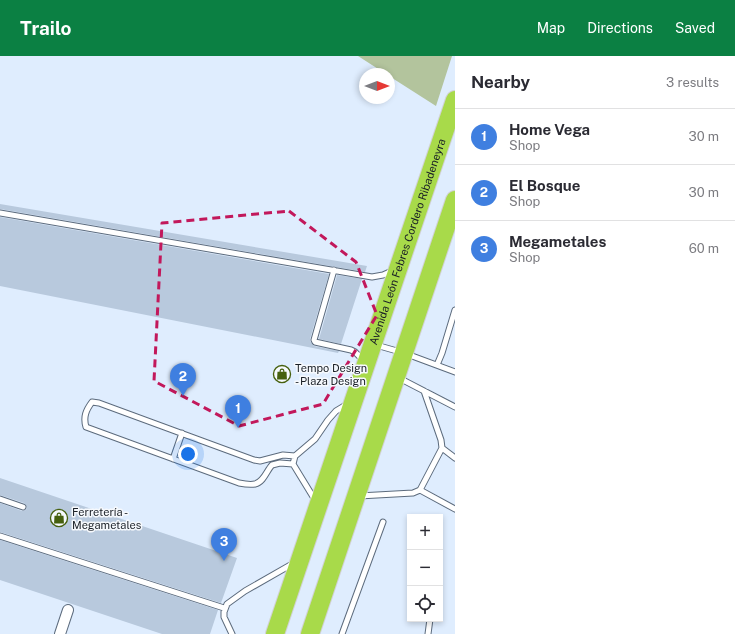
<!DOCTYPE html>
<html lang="en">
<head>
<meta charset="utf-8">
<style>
  :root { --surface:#fff; --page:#f7f7f7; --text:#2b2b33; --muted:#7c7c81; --line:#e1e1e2; --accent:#0b8043 }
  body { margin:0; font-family:"Public Sans",sans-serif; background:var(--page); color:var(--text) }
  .controls { position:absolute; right:12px; bottom:12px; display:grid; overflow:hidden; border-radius:0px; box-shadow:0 2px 6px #0003 }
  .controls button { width:36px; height:36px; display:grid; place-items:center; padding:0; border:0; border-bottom:1px solid var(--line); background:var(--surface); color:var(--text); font:20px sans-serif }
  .compass { position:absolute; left:359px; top:12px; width:36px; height:36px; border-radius:50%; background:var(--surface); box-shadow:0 2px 6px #0003; rotate:90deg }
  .you { position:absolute; left:188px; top:398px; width:14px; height:14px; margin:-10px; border:3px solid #fff; border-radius:50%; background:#1a73e8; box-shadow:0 0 0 6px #1a73e833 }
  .badge { display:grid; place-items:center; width:26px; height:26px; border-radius:50%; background:var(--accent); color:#fff; font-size:13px; font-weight:700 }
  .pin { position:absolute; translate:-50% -33px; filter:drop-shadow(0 1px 2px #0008) }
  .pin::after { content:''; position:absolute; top:21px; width:14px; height:12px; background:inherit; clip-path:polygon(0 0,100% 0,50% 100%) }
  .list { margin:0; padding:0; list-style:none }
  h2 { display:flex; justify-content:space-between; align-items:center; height:52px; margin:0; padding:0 16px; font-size:17px }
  h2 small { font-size:13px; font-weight:400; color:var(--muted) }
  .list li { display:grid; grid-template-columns:26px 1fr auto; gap:12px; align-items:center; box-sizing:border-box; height:56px; padding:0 16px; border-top:1px solid var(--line) }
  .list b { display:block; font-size:15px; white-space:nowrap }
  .list p { margin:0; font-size:13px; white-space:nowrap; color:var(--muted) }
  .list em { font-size:13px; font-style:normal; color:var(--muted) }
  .icon { flex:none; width:22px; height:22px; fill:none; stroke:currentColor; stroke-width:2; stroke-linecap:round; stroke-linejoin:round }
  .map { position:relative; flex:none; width:455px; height:578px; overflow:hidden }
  header { display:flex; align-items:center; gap:24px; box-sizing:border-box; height:56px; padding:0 20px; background:var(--accent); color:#fff }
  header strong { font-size:19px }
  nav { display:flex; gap:22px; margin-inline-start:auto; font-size:14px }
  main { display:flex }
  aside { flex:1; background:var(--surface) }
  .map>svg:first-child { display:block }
  .green { fill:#b3c49d }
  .building { fill:#b8c9dd }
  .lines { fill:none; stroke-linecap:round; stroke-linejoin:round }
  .lane-casing { stroke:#5c6b7d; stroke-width:7 }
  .street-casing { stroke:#5c6b7d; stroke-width:12 }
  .highway-casing { stroke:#d1d2d4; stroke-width:20 }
  .lane { stroke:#fff; stroke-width:5 }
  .street { stroke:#fff; stroke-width:10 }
  .highway { stroke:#a8da4a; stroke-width:18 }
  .marked { fill:none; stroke:#c2185b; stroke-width:3; stroke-dasharray:8 5; stroke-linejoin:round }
  .labels { text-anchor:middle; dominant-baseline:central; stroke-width:3; stroke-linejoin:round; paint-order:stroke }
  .street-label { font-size:11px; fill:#191f26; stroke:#f6f9fd }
  .poi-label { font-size:11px; fill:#191f26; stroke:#f6f9fd; text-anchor:start }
</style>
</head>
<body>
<header>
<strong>Trailo</strong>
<nav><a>Map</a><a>Directions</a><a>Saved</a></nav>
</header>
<main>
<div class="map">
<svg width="455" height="578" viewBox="0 0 455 578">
  <rect width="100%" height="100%" fill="#dfedfe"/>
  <path class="green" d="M 358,0 L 452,0 L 436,50 L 389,20 L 389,18 L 386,18 Z"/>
  <path class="building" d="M 0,148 L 367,210 L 365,216 L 0,153 Z
    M 0,161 L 329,218 L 310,283 L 310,285 L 314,290 L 339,295 L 338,297 L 0,230 Z
    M 337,219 L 362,223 L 341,288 L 319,283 Z
    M 0,422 L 237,502 L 221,547 L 0,476 L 0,447 L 22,455 L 26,454 L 27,451 L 24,447 L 0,439 Z
    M 0,484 L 218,554 L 210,578 L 162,578 L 0,524 Z"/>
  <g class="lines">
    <g class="lane-casing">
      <path id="lane" d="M 0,157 L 372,221 L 383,219 L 392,215
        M 334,214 L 314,284 L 315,286 L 351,294 L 355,296 L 364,305
        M 376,289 L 404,297 L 455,316
        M 437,309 L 442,297 L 455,254
        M 399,322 L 455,351
        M 442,392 L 455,402
        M 173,403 L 182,377
        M 293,408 L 280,407 L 272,409 C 267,414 264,426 255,428 C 250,429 244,428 239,427 L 86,371 C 83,361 86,354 92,346 L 99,347 L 254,404 L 260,405 L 283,399 L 295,400
        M 420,434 L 455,453
        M 359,440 L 413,437 L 420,434 L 442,392 L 441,384 L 424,335
        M 0,443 L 23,451
        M 315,444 L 293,408 L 295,400 L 315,383 L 328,364 L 336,355 L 346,349
        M 0,480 L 224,552
        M 232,578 L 224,561 L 224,556 L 227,548 L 245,535 L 294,507
        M 342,578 L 383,466
        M 428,578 L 430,563"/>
    </g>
    <g class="street-casing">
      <path id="street" d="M 60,578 L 68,554"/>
    </g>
    <g class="highway-casing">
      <g id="highway">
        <path id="s1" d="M 275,578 L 455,44"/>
        <path d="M 310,578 L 455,144"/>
      </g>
    </g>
    <use href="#lane" class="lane"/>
    <use href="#street" class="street"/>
    <use href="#highway" class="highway"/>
  </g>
  <path class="marked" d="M 289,155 L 356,206 L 377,259 L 323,348 L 239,370 L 154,325 L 162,167 Z"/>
  <defs>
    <g id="shop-ring" transform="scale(0.9)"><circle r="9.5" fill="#f6f9fd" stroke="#46600e" stroke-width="1.5"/><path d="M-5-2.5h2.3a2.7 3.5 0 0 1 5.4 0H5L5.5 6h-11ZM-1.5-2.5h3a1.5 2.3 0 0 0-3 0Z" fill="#46600e"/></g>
  </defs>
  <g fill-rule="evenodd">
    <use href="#shop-ring" x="282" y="318"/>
    <use href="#shop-ring" x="59" y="462"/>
  </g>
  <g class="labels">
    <g class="street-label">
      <text stroke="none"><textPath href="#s1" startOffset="414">Avenida León Febres Cordero Ribadeneyra</textPath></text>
    </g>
    <g class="poi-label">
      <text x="295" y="312">Tempo Design<tspan x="295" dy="13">- Plaza Design</tspan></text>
      <text x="72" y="456">Ferretería -<tspan x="72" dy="13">Megametales</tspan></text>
    </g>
  </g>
</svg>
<div class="controls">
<button>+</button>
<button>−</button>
<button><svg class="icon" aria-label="locate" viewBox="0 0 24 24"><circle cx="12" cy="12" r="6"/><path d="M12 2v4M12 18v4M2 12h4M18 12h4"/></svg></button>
</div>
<svg class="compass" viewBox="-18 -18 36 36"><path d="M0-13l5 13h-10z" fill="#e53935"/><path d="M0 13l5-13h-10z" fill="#7c7c81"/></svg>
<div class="you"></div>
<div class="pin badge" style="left:238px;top:372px;background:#3f7fe0">1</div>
<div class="pin badge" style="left:183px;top:340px;background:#3f7fe0">2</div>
<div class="pin badge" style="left:224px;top:505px;background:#3f7fe0">3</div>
</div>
<aside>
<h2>Nearby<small>3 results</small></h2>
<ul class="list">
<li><span class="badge" style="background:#3f7fe0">1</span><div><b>Home Vega</b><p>Shop</p></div><em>30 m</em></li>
<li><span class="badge" style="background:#3f7fe0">2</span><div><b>El Bosque</b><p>Shop</p></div><em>30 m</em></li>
<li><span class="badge" style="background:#3f7fe0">3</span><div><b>Megametales</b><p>Shop</p></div><em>60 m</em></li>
</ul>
</aside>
</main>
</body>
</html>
